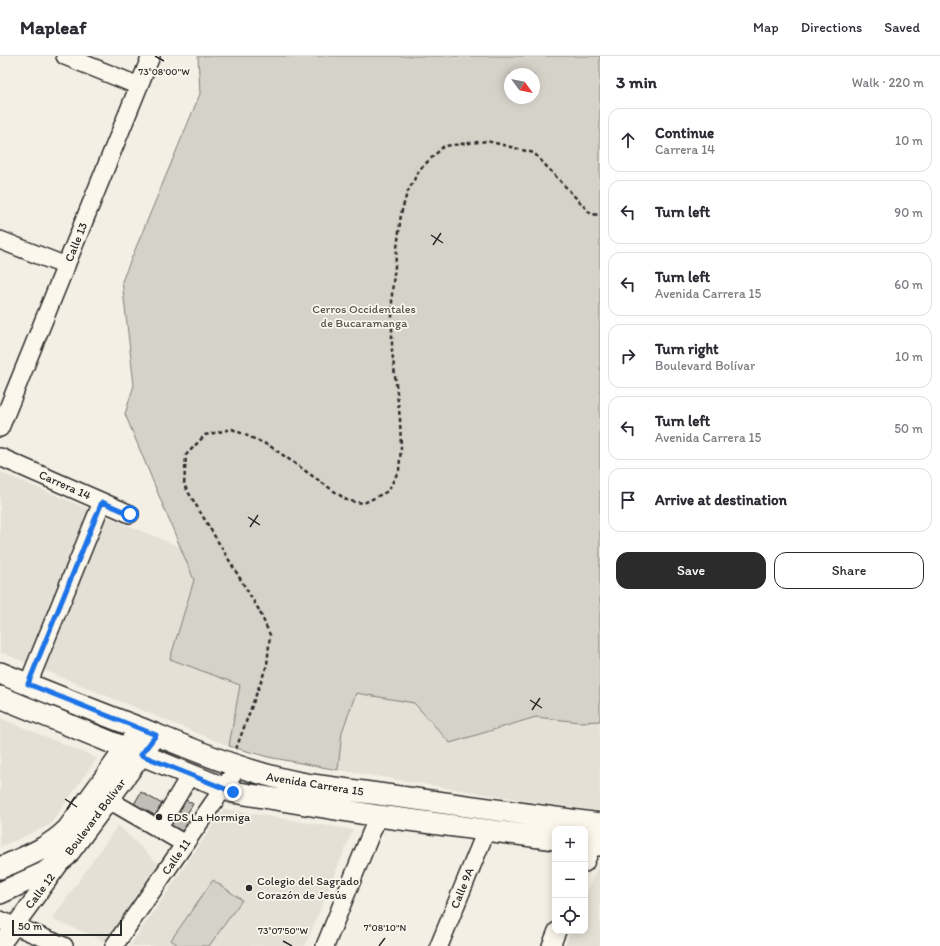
<!DOCTYPE html>
<html lang="en">
<head>
<meta charset="utf-8">
<style>
  :root { --surface:#fff; --page:#f7f7f7; --text:#2b2b33; --muted:#7c7c81; --line:#e1e1e2; --accent:#2b2b2b }
  body { margin:0; font-family:Itim,sans-serif; background:var(--page); color:var(--text) }
  .controls { position:absolute; right:12px; bottom:12px; display:grid; overflow:hidden; border-radius:8px; box-shadow:0 2px 10px #0003 }
  .controls button { width:36px; height:36px; display:grid; place-items:center; padding:0; border:0; border-bottom:1px solid var(--line); background:var(--surface); color:var(--text); font:20px sans-serif }
  .compass { position:absolute; left:504px; top:12px; width:36px; height:36px; border-radius:50%; background:var(--surface); box-shadow:0 2px 10px #0003; rotate:123deg }
  .scale { position:absolute; left:12px; bottom:10px; width:110px; box-sizing:border-box; padding-left:4px; border:2px solid #2b2b2b; border-top:0; font-size:11px; line-height:14px; white-space:nowrap; color:#2b2b2b; -webkit-text-stroke:3px #fbf7ec; paint-order:stroke }
  .stop { position:absolute; width:12px; height:12px; margin:-9px; border:3px solid #1a73e8; border-radius:50%; background:#fff }
  .stop.end { background:#1a73e8; border-color:#fff; box-shadow:0 1px 4px #0008 }
  .list { margin:0; padding:0; list-style:none }
  h2 { display:flex; justify-content:space-between; align-items:center; height:52px; margin:0; padding:0 16px; font-size:17px }
  h2 small { font-size:13px; font-weight:400; color:var(--muted) }
  .list li { display:grid; grid-template-columns:26px 1fr auto; gap:12px; align-items:center; box-sizing:border-box; height:64px; margin:0 8px 8px; padding:0 8px; border:1px solid var(--line); border-radius:12px }
  .list b { display:block; font-size:15px; white-space:nowrap }
  .list p { margin:0; font-size:13px; white-space:nowrap; color:var(--muted) }
  .list em { font-size:13px; font-style:normal; color:var(--muted) }
  .actions { display:flex; gap:8px; padding:12px 16px }
  .actions a { flex:1; padding:9px 0; border:1px solid var(--accent); border-radius:12px; text-align:center; font-size:14px; color:var(--accent) }
  .actions .main { background:var(--accent); color:#fff }
  .icon { flex:none; width:22px; height:22px; fill:none; stroke:currentColor; stroke-width:2; stroke-linecap:round; stroke-linejoin:round }
  .map { position:relative; flex:none; width:600px; height:890px; overflow:hidden }
  header { display:flex; align-items:center; gap:24px; box-sizing:border-box; height:56px; padding:0 20px; background:var(--surface); border-bottom:1px solid var(--line) }
  header strong { font-size:19px }
  nav { display:flex; gap:22px; margin-inline-start:auto; font-size:14px }
  main { display:flex }
  aside { flex:1; background:var(--surface) }
  .map>svg:first-child { display:block }
  .built { fill:#e4e0d6 }
  .green { fill:#d5d2c9; stroke:#807e7a; fill-rule:evenodd }
  .building { fill:#c0beb6; stroke:#2b2b2b }
  .lines { fill:none; stroke-linecap:round; stroke-linejoin:round }
  .minor-casing { stroke:#2b2b2b; stroke-width:20 }
  .major-casing { stroke:#2b2b2b; stroke-width:24 }
  .path { stroke:#2b2b2b; stroke-width:2.5; stroke-dasharray:4 3; stroke-linecap:butt }
  .minor { stroke:#fbf7ec; stroke-width:17 }
  .major { stroke:#fbf7ec; stroke-width:21 }
  .route { stroke:#1a73e8; stroke-width:5 }
  .ticks { fill:none; stroke:#2b2b2b; stroke-width:1.5 }
  .poi-dot { fill:#2b2b2b; stroke:#fbf7ec; stroke-width:1.5 }
  .labels { text-anchor:middle; dominant-baseline:central; stroke-width:3.5; stroke-linejoin:round; paint-order:stroke }
  .street-label { font-size:12px; fill:#2b2b2b; stroke:#fbf7ec }
  .park-label { font-size:12px; fill:#565552; stroke:#fbf7ec }
  .poi-label { font-size:12px; fill:#2b2b2b; stroke:#fbf7ec; text-anchor:start }
  .ticks-label { font-size:10px; text-anchor:middle; fill:#2b2b2b; stroke:#fbf7ec; stroke-width:3.5; stroke-linejoin:round; paint-order:stroke }
</style>
</head>
<body>
<header>
<strong>Mapleaf</strong>
<nav><a>Map</a><a>Directions</a><a>Saved</a></nav>
</header>
<main>
<div class="map">
<svg width="600" height="890" viewBox="0 0 600 890">
  <rect width="100%" height="100%" fill="#f3efe4"/>
  <filter id="ink" filterUnits="userSpaceOnUse"><feTurbulence type="fractalNoise" baseFrequency=".025" numOctaves="2"/><feDisplacementMap in="SourceGraphic" scale="8" xChannelSelector="R" yChannelSelector="G"/><feConvolveMatrix kernelMatrix="1 2 1 2 8 2 1 2 1" color-interpolation-filters="sRGB"/></filter>
  <g filter="url(#ink)">
    <path class="built" d="M 0,416 L 180,491 L 194,524 L 170,603 L 240,629 L 229,690 L 0,596 Z
      M 356,637 L 414,646 L 450,687 L 537,661 L 580,666 L 600,665 L 600,755 L 535,746 L 338,714 L 342,676 Z
      M 0,662 L 97,702 L 50,769 L 0,791 Z
      M 224,753 L 353,774 L 305,890 L 130,890 Z
      M 118,769 L 160,810 L 107,886 L 52,863 Z
      M 600,805 L 600,890 L 565,890 L 571,875 L 585,875 L 585,840 Z"/>
    <path class="green" d="M 198,0 L 600,0 L 600,665 L 580,666 L 536,661 L 450,687 L 414,647 L 356,637 L 342,676 L 338,714 L 268,701 L 229,690 L 240,629 L 170,603 L 194,524 L 125,358 L 134,329 L 122,225 L 200,38 ZM 510,18 L 534,18 L 534,42 L 510,42 Z
      M 213,824 L 242,844 L 209,890 L 179,890 L 171,884 Z"/>
    <path class="building" d="M 141,736 L 164,749 L 172,736 L 193,748 L 184,763 L 190,766 L 183,778 L 133,750 Z"/>
    <g class="lines">
      <g class="minor-casing">
        <path id="minor" d="M 65,0 L 139,30
          M 0,184 L 66,210
          M 0,372 L 151,0
          M 0,401 L 130,458
          M 28,628 L 102,446
          M 109,744 L 185,788
          M 158,773 L 190,719
          M 585,807 L 597,778
          M 0,864 L 64,890
          M 0,890 L 59,809
          M 114,890 L 238,711
          M 325,890 L 378,760
          M 439,890 L 486,775
          M 551,890 L 557,875"/>
      </g>
      <g class="major-casing">
        <path id="major" d="M 0,617 C 47,636 94,655 142,673 C 199,696 251,719 312,729 L 600,768
          M 0,641 L 233,736 L 378,760 L 555,783
          M 585,787 L 600,789
          M 0,812 C 25,801 48,793 68,773 L 133,683
          M 0,837 L 44,817 L 66,800 L 149,688"/>
      </g>
      <path class="path" d="M 236,693 L 267,609 L 270,579 L 259,554 L 184,429 L 186,399 L 205,379 L 232,373 L 270,390 L 348,445 L 364,447 L 388,435 L 399,414 L 401,392 L 400,363 L 392,294 L 392,236 L 401,158 L 407,137 L 420,113 L 444,90 L 487,85 L 534,97 L 591,158 L 600,159"/>
      <use href="#minor" class="minor"/>
      <use href="#major" class="major"/>
    </g>
  </g>
  <g class="lines" filter="url(#ink)">
    <path class="route" d="M 130,458 L 102,446 L 28,628 L 156,679 L 141,699 L 233,736"/>
  </g>
  <path class="ticks" d="M 155,0 L 164,5M 431,179 L 443,187M 433,189 L 441,177M 248,461 L 260,469M 250,471 L 258,459M 530,644 L 542,652M 532,654 L 540,642M 65,743 L 77,751M 67,753 L 75,741M 283,885 L 292,890M 379,890 L 385,882"/>
  <g class="poi-dot">
    <circle cx="159" cy="761" r="4"/>
    <circle cx="249" cy="832" r="4"/>
  </g>
  <g class="labels">
    <g class="street-label">
      <text transform="translate(76 186) rotate(-68)">Calle 13</text>
      <text transform="translate(65 429) rotate(24)">Carrera 14</text>
      <text transform="translate(315 728) rotate(9)">Avenida Carrera 15</text>
      <text transform="translate(95 761) rotate(-53)">Boulevard Bolívar</text>
      <text transform="translate(176 801) rotate(-55)">Calle 11</text>
      <text transform="translate(462 832) rotate(-68)">Calle 9A</text>
      <text transform="translate(40 835) rotate(-53)">Calle 12</text>
    </g>
    <g class="park-label">
      <text x="364" y="253">Cerros Occidentales<tspan x="364" dy="14">de Bucaramanga</tspan></text>
    </g>
    <g class="poi-label">
      <text x="167" y="761">EDS La Hormiga</text>
      <text x="257" y="825">Colegio del Sagrado<tspan x="257" dy="14">Corazón de Jesús</tspan></text>
    </g>
  </g>
  <g class="ticks-label">
    <text x="164" y="19">73°08'00"W</text>
    <text x="385" y="875">7°08'10"N</text>
    <text x="283" y="878">73°07'50"W</text>
  </g>
</svg>
<div class="controls">
<button>+</button>
<button>−</button>
<button><svg class="icon" aria-label="locate" viewBox="0 0 24 24"><circle cx="12" cy="12" r="6"/><path d="M12 2v4M12 18v4M2 12h4M18 12h4"/></svg></button>
</div>
<svg class="compass" viewBox="-18 -18 36 36"><path d="M0-13l5 13h-10z" fill="#e53935"/><path d="M0 13l5-13h-10z" fill="#7c7c81"/></svg>
<div class="scale">50 m</div>
<div class="stop" style="left:130px;top:458px"></div>
<div class="stop end" style="left:233px;top:736px"></div>
</div>
<aside>
<h2>3 min<small>Walk · 220 m</small></h2>
<ul class="list">
<li><svg class="icon" aria-label="ahead" viewBox="0 0 24 24"><path d="M12 20V5M6 11l6-6 6 6"/></svg><div><b>Continue</b><p>Carrera 14</p></div><em>10 m</em></li>
<li><svg class="icon" aria-label="left" viewBox="0 0 24 24"><path d="M17 20v-9H6M10 6l-5 5 5 5"/></svg><div><b>Turn left</b></div><em>90 m</em></li>
<li><svg class="icon" aria-label="left" viewBox="0 0 24 24"><path d="M17 20v-9H6M10 6l-5 5 5 5"/></svg><div><b>Turn left</b><p>Avenida Carrera 15</p></div><em>60 m</em></li>
<li><svg class="icon" aria-label="right" viewBox="0 0 24 24"><path d="M7 20v-9h11M14 6l5 5-5 5"/></svg><div><b>Turn right</b><p>Boulevard Bolívar</p></div><em>10 m</em></li>
<li><svg class="icon" aria-label="left" viewBox="0 0 24 24"><path d="M17 20v-9H6M10 6l-5 5 5 5"/></svg><div><b>Turn left</b><p>Avenida Carrera 15</p></div><em>50 m</em></li>
<li><svg class="icon" aria-label="arrive" viewBox="0 0 24 24"><path d="M6 21V4h12l-3 4 3 4H6"/></svg><div><b>Arrive at destination</b></div></li>
</ul>
<div class="actions"><a class="main">Save</a><a>Share</a></div>
</aside>
</main>
</body>
</html>
